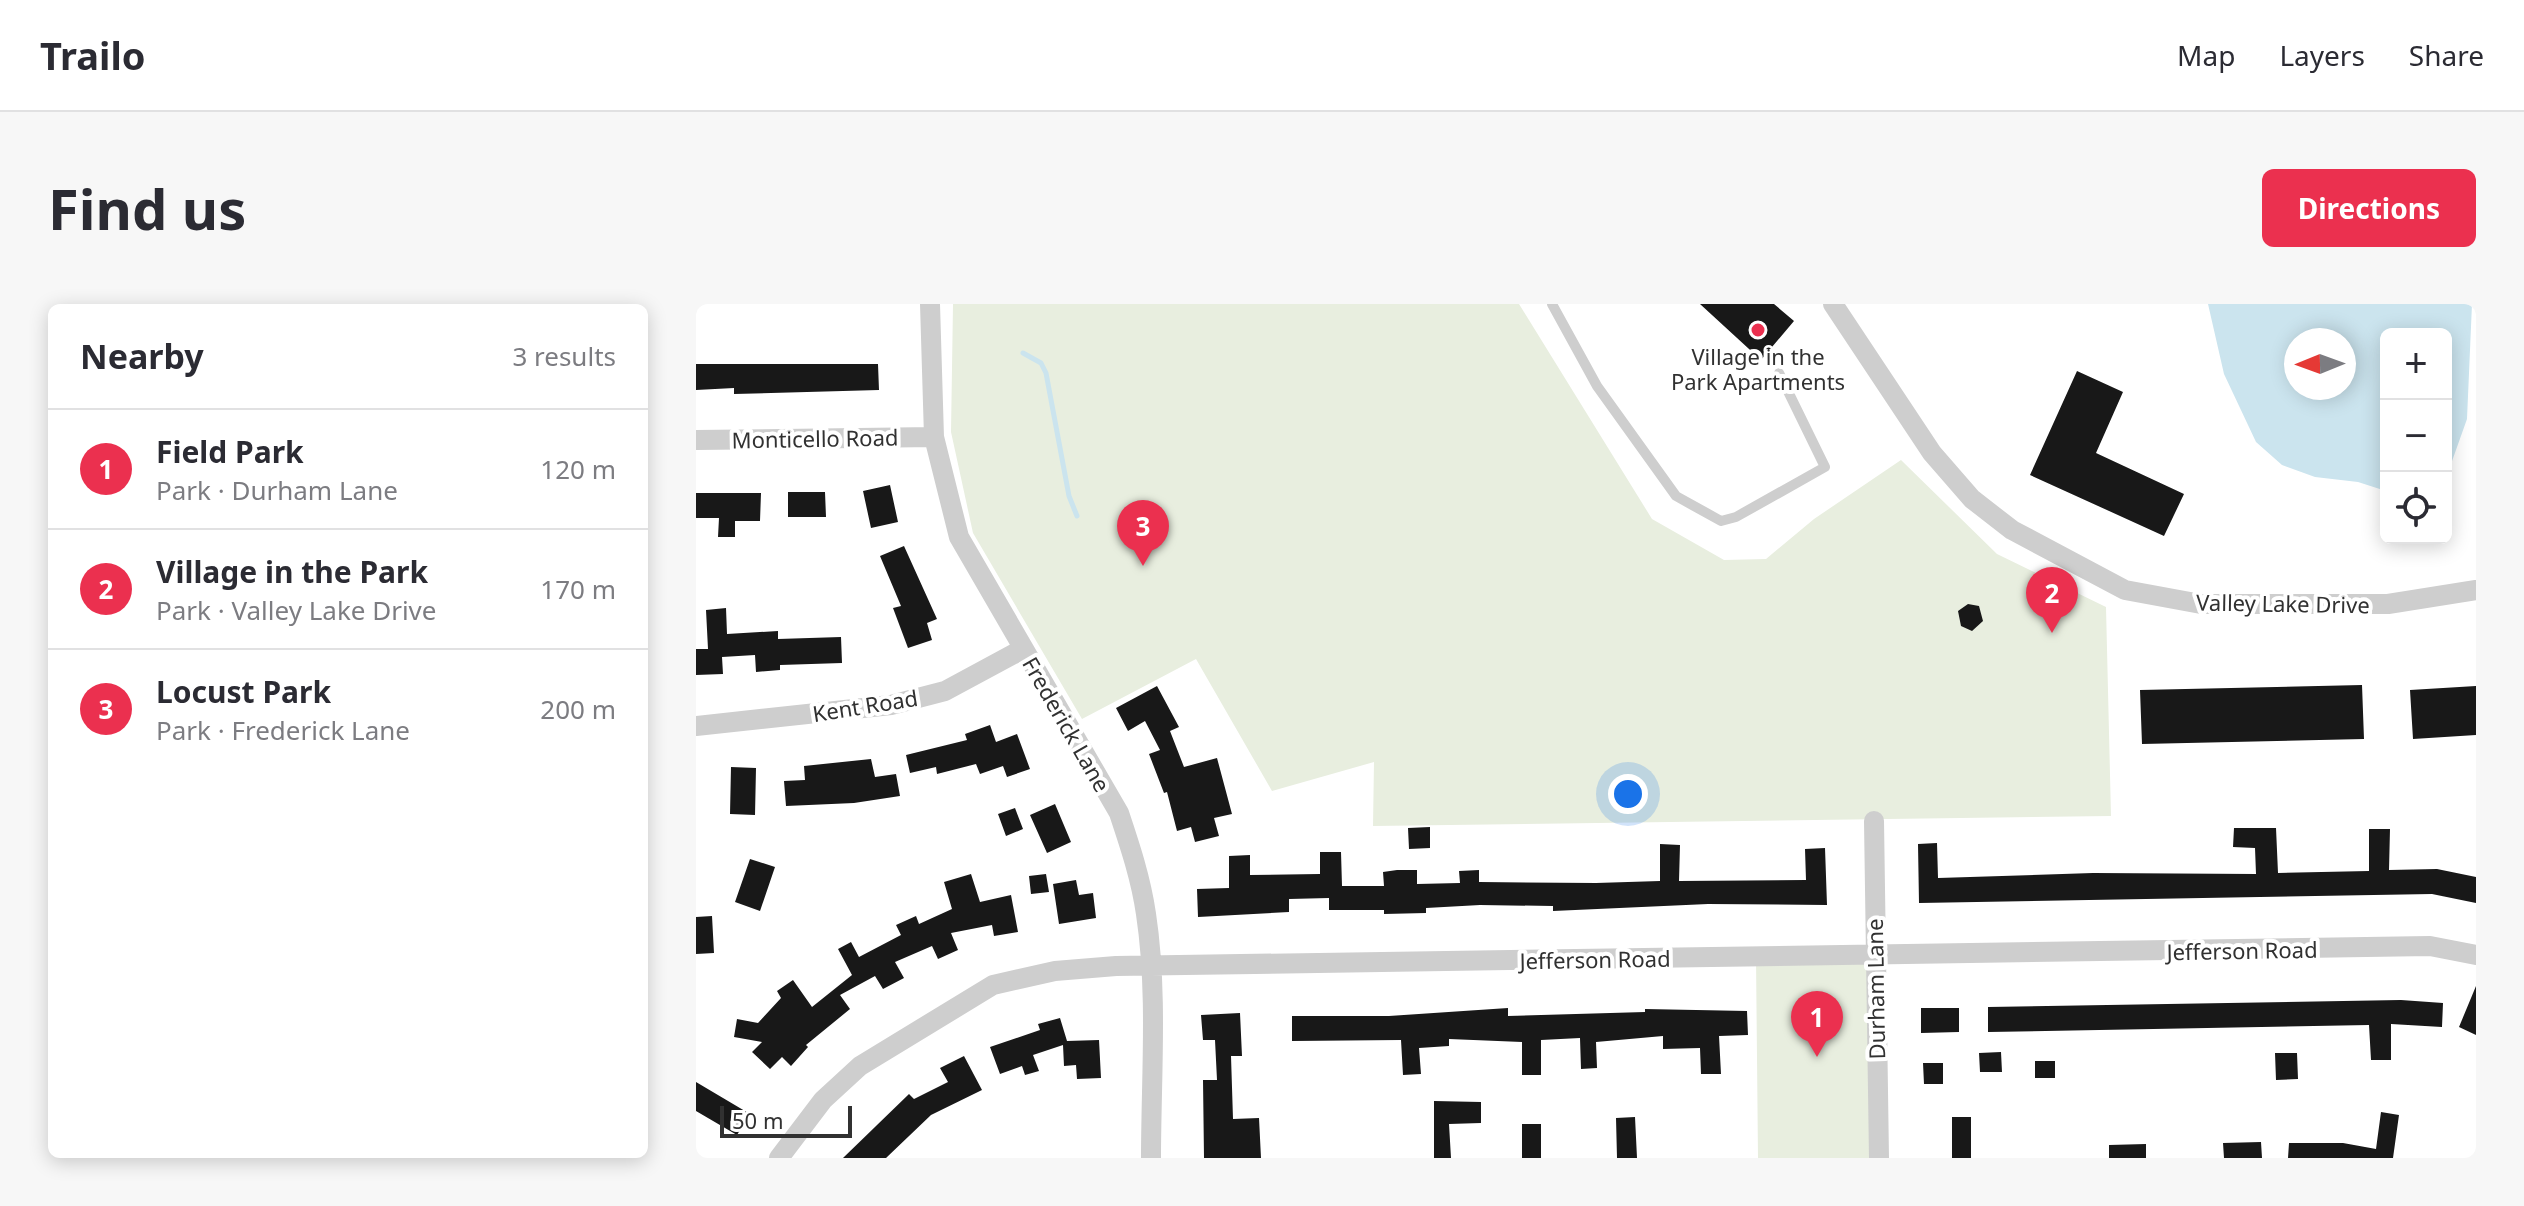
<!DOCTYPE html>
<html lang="en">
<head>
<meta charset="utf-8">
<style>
  :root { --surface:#fff; --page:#f7f7f7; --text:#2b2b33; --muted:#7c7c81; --line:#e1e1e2; --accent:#eb304f }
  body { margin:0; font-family:"Noto Sans",sans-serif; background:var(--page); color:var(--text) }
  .controls { position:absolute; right:24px; top:24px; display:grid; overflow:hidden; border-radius:12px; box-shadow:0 4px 20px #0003 }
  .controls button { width:72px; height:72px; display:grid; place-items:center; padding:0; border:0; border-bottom:2px solid var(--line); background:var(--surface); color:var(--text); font:40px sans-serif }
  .compass { position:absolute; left:1588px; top:24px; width:72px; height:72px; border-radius:50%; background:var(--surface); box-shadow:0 4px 20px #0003; rotate:269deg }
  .scale { position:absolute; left:24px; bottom:20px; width:132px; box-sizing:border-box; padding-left:8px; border:4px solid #313131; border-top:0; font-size:22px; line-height:28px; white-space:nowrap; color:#313131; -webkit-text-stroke:6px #fff; paint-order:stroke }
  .you { position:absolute; left:932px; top:490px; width:28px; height:28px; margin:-20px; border:6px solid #fff; border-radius:50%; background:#1a73e8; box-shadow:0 0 0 12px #1a73e833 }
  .badge { display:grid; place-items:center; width:52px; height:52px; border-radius:50%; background:var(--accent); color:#fff; font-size:26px; font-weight:700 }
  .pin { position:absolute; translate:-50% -66px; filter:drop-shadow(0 2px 4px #0008) }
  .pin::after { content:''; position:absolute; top:42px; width:28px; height:24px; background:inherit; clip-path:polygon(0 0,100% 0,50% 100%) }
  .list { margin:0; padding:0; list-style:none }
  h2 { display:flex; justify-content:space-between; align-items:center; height:104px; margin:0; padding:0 32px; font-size:34px }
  h2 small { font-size:26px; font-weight:400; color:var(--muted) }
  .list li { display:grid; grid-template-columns:52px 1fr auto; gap:24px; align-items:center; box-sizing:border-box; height:120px; padding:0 32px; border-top:2px solid var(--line) }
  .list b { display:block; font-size:30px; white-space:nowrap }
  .list p { margin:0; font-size:26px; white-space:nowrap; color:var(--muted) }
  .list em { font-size:26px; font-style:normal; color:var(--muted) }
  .icon { flex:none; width:44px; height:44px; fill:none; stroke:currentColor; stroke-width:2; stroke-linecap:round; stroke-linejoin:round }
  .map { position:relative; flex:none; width:1780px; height:854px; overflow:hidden; border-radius:12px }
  header { display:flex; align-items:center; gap:48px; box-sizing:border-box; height:112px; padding:0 40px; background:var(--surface); border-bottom:2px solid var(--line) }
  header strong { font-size:38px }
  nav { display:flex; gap:44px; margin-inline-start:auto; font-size:28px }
  .intro { display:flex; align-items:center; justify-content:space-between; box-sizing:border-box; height:192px; padding:0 48px }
  h1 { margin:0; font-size:56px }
  .button { padding:20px 36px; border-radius:12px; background:var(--accent); color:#fff; font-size:28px; font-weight:700 }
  main { display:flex; gap:48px; padding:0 48px }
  aside { flex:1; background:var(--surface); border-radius:12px; box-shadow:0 4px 20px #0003 }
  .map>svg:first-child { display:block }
  .green { fill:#e8eedf }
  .water { fill:#cbe4ee; fill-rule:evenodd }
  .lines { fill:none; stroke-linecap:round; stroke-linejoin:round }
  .stream { stroke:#cbe4ee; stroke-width:5 }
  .building { fill:#181818 }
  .service { stroke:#cecece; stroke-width:10 }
  .minor { stroke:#cecece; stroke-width:20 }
  .poi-dot { fill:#eb304f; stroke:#fff; stroke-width:3 }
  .labels { text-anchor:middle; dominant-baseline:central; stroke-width:8; stroke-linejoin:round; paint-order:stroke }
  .poi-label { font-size:22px; fill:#313131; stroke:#fff }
  .street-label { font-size:22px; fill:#313131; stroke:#fff }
</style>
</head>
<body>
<header>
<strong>Trailo</strong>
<nav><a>Map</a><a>Layers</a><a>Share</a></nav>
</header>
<div class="intro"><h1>Find us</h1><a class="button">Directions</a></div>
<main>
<aside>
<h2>Nearby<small>3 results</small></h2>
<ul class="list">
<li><span class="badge">1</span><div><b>Field Park</b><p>Park · Durham Lane</p></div><em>120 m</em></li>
<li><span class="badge">2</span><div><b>Village in the Park</b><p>Park · Valley Lake Drive</p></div><em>170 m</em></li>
<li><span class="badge">3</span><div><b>Locust Park</b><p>Park · Frederick Lane</p></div><em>200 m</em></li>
</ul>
</aside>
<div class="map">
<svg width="1780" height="854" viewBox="0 0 1780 854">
  <rect width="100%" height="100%" fill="#fff"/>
  <path class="green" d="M 257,0 L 823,0 L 956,215 L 1028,256 L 1070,255 L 1118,215 L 1205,156 L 1301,250 L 1410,303 L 1415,512 L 677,522 L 678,458 L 576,487 L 500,355 L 386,415 L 277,229 L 255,128 Z
    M 1178,652 L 1183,854 L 1062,854 L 1060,653 Z"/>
  <path class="water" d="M 1512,0 L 1776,0 L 1771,115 L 1750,174 L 1750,30 L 1690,30 L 1690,187 L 1662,178 L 1619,173 L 1586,161 L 1560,138 L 1528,70 ZM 1600,36 L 1648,36 L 1648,84 L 1600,84 Z"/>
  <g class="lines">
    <path class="stream" d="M 327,49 L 345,59 L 350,69 L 373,192 L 381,212"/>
  </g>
  <path class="building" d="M 1004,0 L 1078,0 L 1098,17 L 1065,56 Z
    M 0,60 L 182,60 L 183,86 L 38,90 L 38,84 L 0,86 Z
    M 1381,67 L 1427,88 L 1400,149 L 1488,190 L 1468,232 L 1334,171 Z
    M 194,181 L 202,218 L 175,224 L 167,187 Z
    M 92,188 L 129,188 L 130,213 L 92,213 Z
    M 0,189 L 65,189 L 64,217 L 39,217 L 39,233 L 22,233 L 23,214 L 0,214 Z
    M 208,242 L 241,315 L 231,319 L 236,336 L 212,344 L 197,304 L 205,302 L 184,252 Z
    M 1272,300 L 1283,302 L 1287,317 L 1276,327 L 1265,322 L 1262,307 Z
    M 30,304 L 31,330 L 82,327 L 82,335 L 145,333 L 146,359 L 84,361 L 84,366 L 60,368 L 59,351 L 26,353 L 27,370 L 0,371 L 0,345 L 12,345 L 10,306 Z
    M 1666,381 L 1668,435 L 1446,440 L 1444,386 Z
    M 461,382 L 483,423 L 474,427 L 488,463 L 521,454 L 536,510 L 518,514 L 523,532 L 499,538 L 495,523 L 481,527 L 471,488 L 468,489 L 453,450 L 464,446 L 449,417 L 432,427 L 420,404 Z
    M 1780,382 L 1780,431 L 1717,435 L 1714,386 Z
    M 294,421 L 300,438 L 321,430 L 334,465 L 311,473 L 307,462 L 284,470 L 280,460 L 241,470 L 240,463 L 214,469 L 210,451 L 271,436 L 269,430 Z
    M 175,455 L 179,473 L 200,470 L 204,492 L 158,499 L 90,502 L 88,477 L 109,476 L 108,462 Z
    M 35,463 L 60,464 L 59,511 L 34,510 Z
    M 359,500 L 375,538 L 351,549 L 334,511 Z
    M 319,504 L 327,525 L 310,532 L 302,510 Z
    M 734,523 L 734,544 L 713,545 L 712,524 Z
    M 1538,524 L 1580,524 L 1582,569 L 1673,567 L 1673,525 L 1694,525 L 1693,566 L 1741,565 L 1780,573 L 1780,599 L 1736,590 L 1223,599 L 1222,540 L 1241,539 L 1242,574 L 1397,569 L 1560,570 L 1559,544 L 1537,543 Z
    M 964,540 L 984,541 L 983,577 L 1110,576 L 1109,545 L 1129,544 L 1131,601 L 1012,600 L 857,607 L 857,602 L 784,601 L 730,604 L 730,609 L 688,610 L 688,606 L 633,606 L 633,594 L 593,595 L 593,608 L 502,613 L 501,585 L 533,584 L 533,552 L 554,551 L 554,571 L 624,570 L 624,548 L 645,548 L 646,582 L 688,582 L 687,568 L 701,566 L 721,566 L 721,580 L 764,579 L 763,567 L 783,566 L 783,578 L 900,579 L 964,577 Z
    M 54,555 L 79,563 L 64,607 L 39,598 Z
    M 275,570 L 284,598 L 315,591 L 322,628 L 298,632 L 296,621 L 255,629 L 262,646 L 242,655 L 236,642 L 199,658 L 208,674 L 187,685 L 179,672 L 144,691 L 154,705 L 110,741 L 112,743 L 95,762 L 86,753 L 74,765 L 56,748 L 66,738 L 38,733 L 41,715 L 62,719 L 85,694 L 81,687 L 97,676 L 116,703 L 156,671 L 142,645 L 155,638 L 163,653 L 205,631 L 200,621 L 220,612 L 223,620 L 256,605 L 248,578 Z
    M 350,570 L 353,588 L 335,590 L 333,572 Z
    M 380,576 L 383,591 L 397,589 L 400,614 L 363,620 L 357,580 Z
    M 16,612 L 18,649 L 0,650 L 0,613 Z
    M 1780,682 L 1780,731 L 1763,723 Z
    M 1705,696 L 1747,699 L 1746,723 L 1695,720 L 1695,756 L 1675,756 L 1673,721 L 1292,728 L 1292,703 Z
    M 812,704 L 812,712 L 949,708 L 949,705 L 1051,707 L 1052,731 L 1023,732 L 1025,770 L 1005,770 L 1004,744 L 967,745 L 967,732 L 900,738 L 901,764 L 885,765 L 884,734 L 845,736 L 845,771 L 826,771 L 826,738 L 753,735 L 753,742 L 723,744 L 725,770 L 707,771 L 705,736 L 596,737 L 596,712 L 693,712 Z
    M 1225,704 L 1263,704 L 1263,728 L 1225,729 Z
    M 544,709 L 546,752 L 535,752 L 537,815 L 563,814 L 565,854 L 508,854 L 507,776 L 521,776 L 519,736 L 507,736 L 505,711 Z
    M 364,714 L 371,737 L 403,736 L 405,774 L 381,775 L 380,761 L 368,762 L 367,741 L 337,751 L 343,767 L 329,771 L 326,762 L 304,770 L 294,743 L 344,726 L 342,720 Z
    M 1305,748 L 1306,768 L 1284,768 L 1283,749 Z
    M 1579,749 L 1601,749 L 1602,775 L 1580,776 Z
    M 268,752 L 286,786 L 235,811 L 190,854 L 147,854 L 213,790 L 218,795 L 252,778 L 244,764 Z
    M 1339,757 L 1359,757 L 1359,774 L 1339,774 Z
    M 1227,759 L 1247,759 L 1247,780 L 1228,780 Z
    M 0,778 L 54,810 L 41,831 L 0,807 Z
    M 738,797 L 785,798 L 785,819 L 753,820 L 755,854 L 738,854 Z
    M 1685,808 L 1703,811 L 1697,854 L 1592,854 L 1593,839 L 1647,839 L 1680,845 Z
    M 939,813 L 941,854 L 921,854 L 920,814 Z
    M 1256,813 L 1275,813 L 1275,854 L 1256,854 Z
    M 826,820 L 845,820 L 845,854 L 826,854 Z
    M 1565,838 L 1566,854 L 1528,854 L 1527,839 Z
    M 1450,840 L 1450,854 L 1413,854 L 1413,841 Z"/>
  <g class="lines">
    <path class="service" d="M 856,0 L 901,82 L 980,192 L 1025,217 L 1040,213 L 1129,163 L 1083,69"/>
    <path class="minor" d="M 234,0 L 238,133 L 263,233 L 423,509 C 434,542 445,575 450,610 C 462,689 455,774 455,854
      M 1137,0 L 1236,149 L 1276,195 L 1316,226 L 1429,286 L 1505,300 L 1692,300 L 1780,286
      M 0,136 L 238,133
      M 0,422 L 195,401 L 249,387 L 327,345
      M 1178,517 L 1183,854
      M 83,854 L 127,796 L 164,762 L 297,681 L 359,667 L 420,662 L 1734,642 L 1780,651"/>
  </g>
  <circle class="poi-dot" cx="1062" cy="26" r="8"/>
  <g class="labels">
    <g class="poi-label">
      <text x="1062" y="52">Village in the<tspan x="1062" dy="25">Park Apartments</tspan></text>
    </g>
    <g class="street-label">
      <text transform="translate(119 134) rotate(-1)">Monticello Road</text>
      <text transform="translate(1587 299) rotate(1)">Valley Lake Drive</text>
      <text transform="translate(169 401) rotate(-9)">Kent Road</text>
      <text transform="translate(371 420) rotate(60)">Frederick Lane</text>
      <text transform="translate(1546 646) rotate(-1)">Jefferson Road</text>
      <text transform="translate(899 655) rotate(-1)">Jefferson Road</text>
      <text transform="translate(1179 685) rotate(-91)">Durham Lane</text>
    </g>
  </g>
</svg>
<div class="controls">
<button>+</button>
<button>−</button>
<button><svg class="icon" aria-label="locate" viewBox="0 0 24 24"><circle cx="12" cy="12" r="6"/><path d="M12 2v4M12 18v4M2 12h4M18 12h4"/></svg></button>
</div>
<svg class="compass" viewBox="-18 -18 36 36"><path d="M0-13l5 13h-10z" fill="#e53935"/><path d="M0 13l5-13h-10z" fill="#7c7c81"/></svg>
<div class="scale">50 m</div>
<div class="you"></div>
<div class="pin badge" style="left:1121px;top:753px">1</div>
<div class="pin badge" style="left:1356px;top:329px">2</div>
<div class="pin badge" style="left:447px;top:262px">3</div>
</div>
</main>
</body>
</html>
